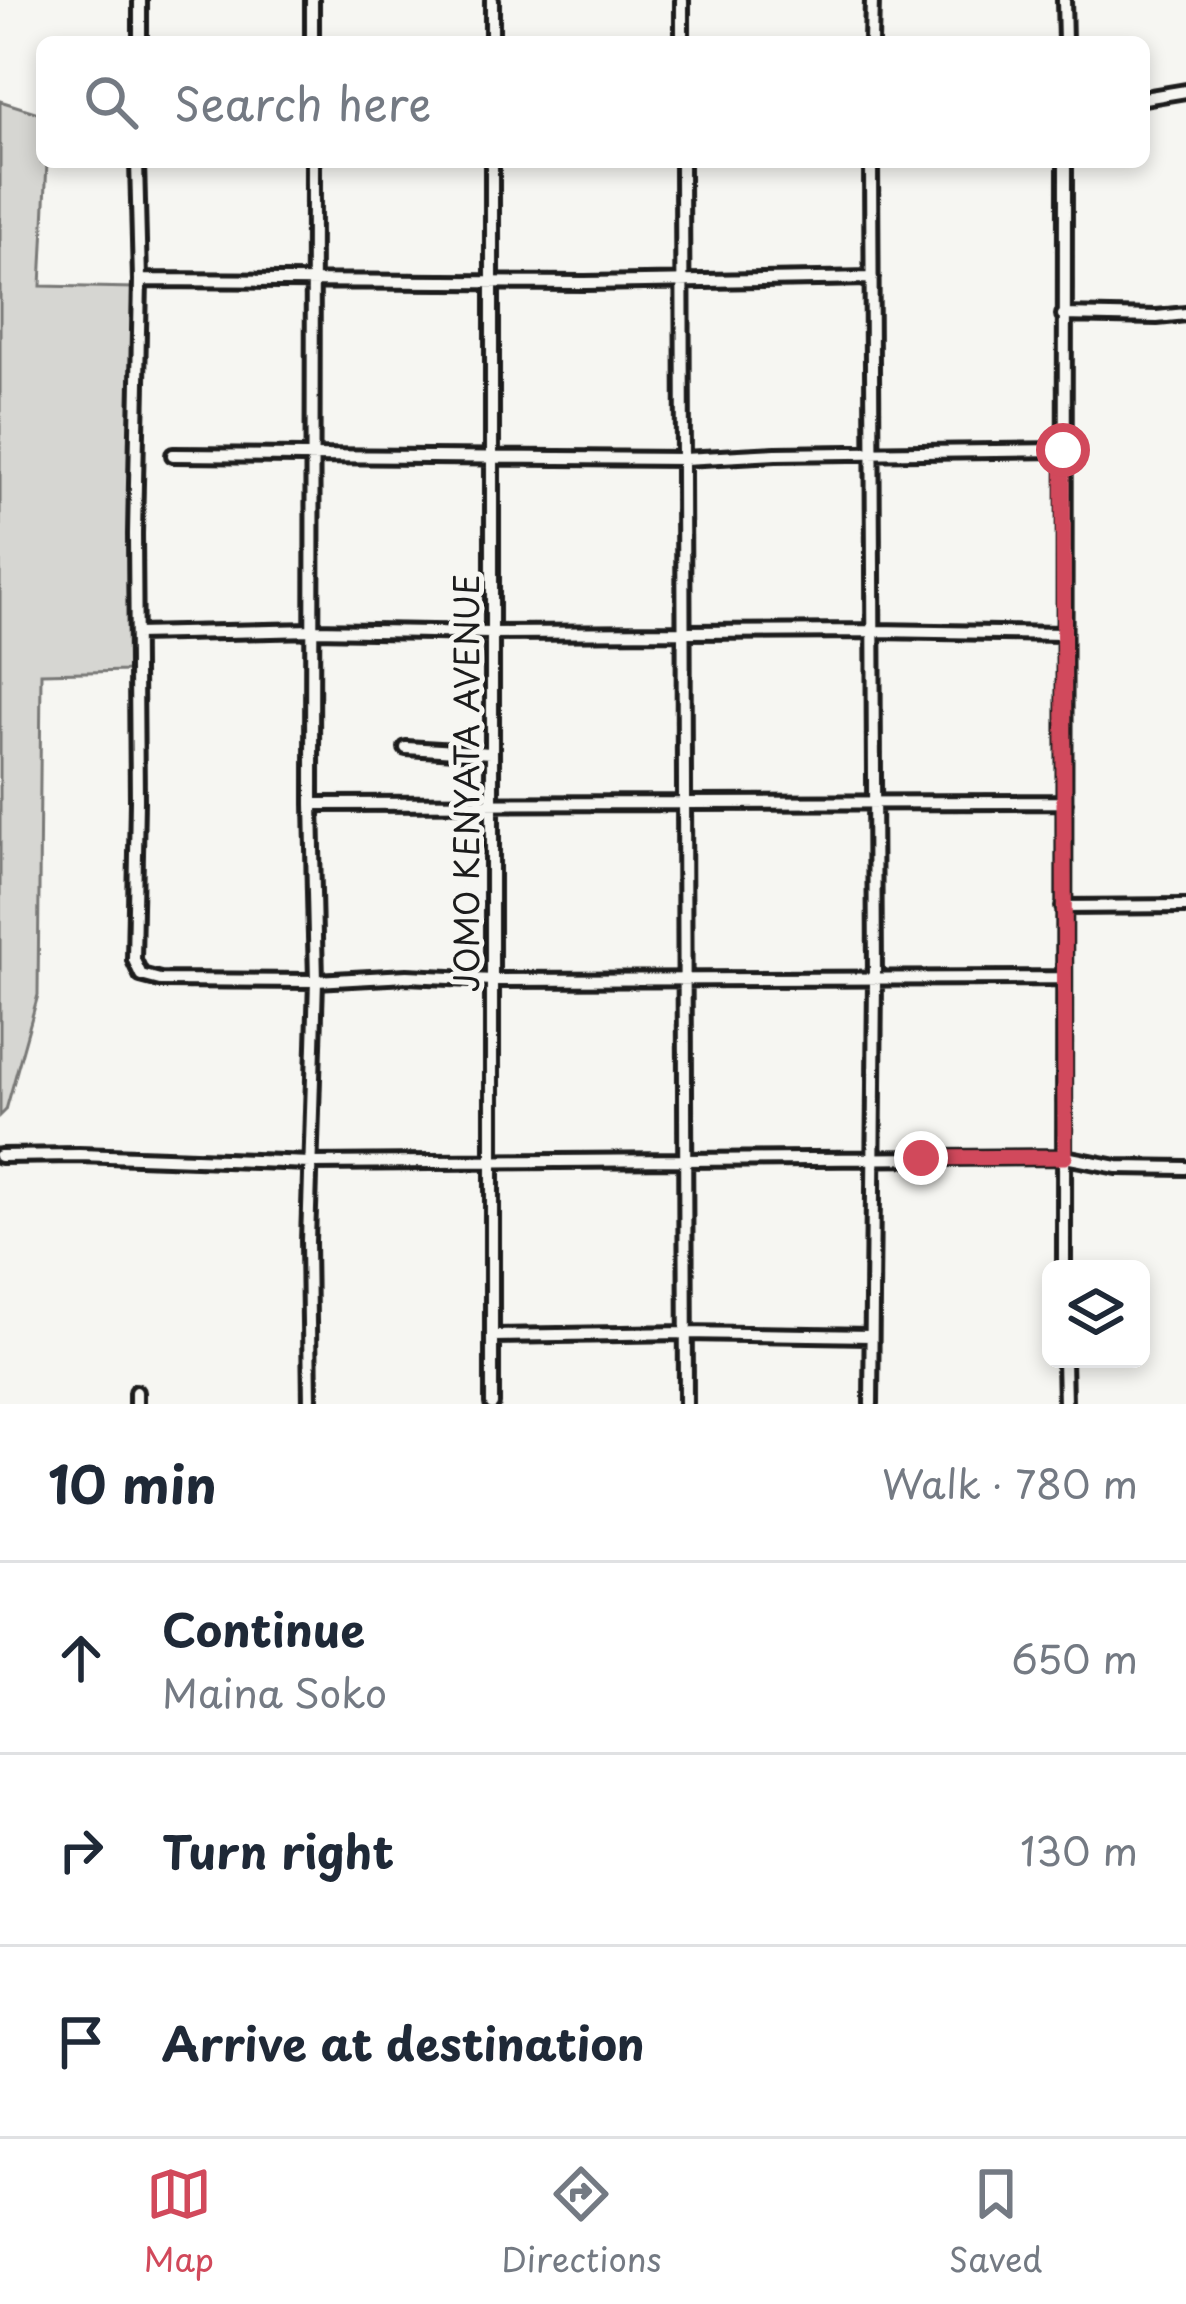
<!DOCTYPE html>
<html lang="en">
<head>
<meta charset="utf-8">
<style>
  :root { --surface:#fff; --page:#f6f6f7; --text:#1f2937; --muted:#747a83; --line:#e0e1e3; --accent:#d1495b }
  body { margin:0; font-family:"Playpen Sans",sans-serif; background:var(--page); color:var(--text) }
  .controls { position:absolute; right:36px; bottom:36px; display:grid; overflow:hidden; border-radius:18px; box-shadow:0 6px 18px #0003 }
  .controls button { width:108px; height:108px; display:grid; place-items:center; padding:0; border:0; border-bottom:3px solid var(--line); background:var(--surface); color:var(--text); font:60px sans-serif }
  .stop { position:absolute; width:36px; height:36px; margin:-27px; border:9px solid #d1495b; border-radius:50%; background:#fff }
  .stop.end { background:#d1495b; border-color:#fff; box-shadow:0 3px 12px #0008 }
  .list { margin:0; padding:0; list-style:none }
  h2 { display:flex; justify-content:space-between; align-items:center; height:156px; margin:0; padding:0 48px; font-size:51px }
  h2 small { font-size:39px; font-weight:400; color:var(--muted) }
  .list li { display:grid; grid-template-columns:78px 1fr auto; gap:36px; align-items:center; box-sizing:border-box; height:192px; padding:0 48px; border-top:3px solid var(--line) }
  .list b { display:block; font-size:45px; white-space:nowrap }
  .list p { margin:0; font-size:39px; white-space:nowrap; color:var(--muted) }
  .list em { font-size:39px; font-style:normal; color:var(--muted) }
  .icon { flex:none; width:66px; height:66px; fill:none; stroke:currentColor; stroke-width:2; stroke-linecap:round; stroke-linejoin:round }
  .map { position:relative; flex:none; width:1186px; height:1404px; overflow:hidden }
  .search { position:absolute; background:var(--surface); box-shadow:0 6px 18px #0003; left:36px; right:36px; top:36px; height:132px; display:flex; align-items:center; gap:30px; box-sizing:border-box; padding:0 42px; border-radius:18px; color:var(--muted); font-size:45px }
  .sheet { height:732px; background:var(--surface) }
  nav { display:flex; justify-content:space-around; align-items:center; box-sizing:border-box; height:168px; border-top:3px solid var(--line); background:var(--surface); font-size:33px; color:var(--muted) }
  nav a { display:grid; justify-items:center; gap:6px }
  nav .on { color:var(--accent) }
  .map>svg:first-child { display:block }
  .green { fill:#d6d6d2; stroke:#797977; stroke-width:3 }
  .lines { fill:none; stroke-linecap:round; stroke-linejoin:round }
  .minor-casing { stroke:#1c1c1c; stroke-width:20 }
  .minor { stroke:#f6f6f2; stroke-width:10 }
  .route { stroke:#d1495b; stroke-width:15 }
  .labels { text-anchor:middle; dominant-baseline:central; stroke-width:10; stroke-linejoin:round; paint-order:stroke }
  .street-label { font-size:33px; fill:#1c1c1c; stroke:#f6f6f2 }
</style>
</head>
<body>
<div class="map">
<svg width="1186" height="1404" viewBox="0 0 1186 1404">
  <rect width="100%" height="100%" fill="#f6f6f2"/>
  <filter id="ink" filterUnits="userSpaceOnUse"><feTurbulence type="fractalNoise" baseFrequency=".00833" numOctaves="2"/><feDisplacementMap in="SourceGraphic" scale="24" xChannelSelector="R" yChannelSelector="G"/><feConvolveMatrix kernelMatrix="1 2 1 2 8 2 1 2 1" color-interpolation-filters="sRGB"/></filter>
  <g filter="url(#ink)">
    <path class="green" d="M 0,101 L 42,114 L 42,162 L 47,162 L 41,286 L 135,288 L 130,671 L 41,673 L 38,995 L 6,1110 L 0,1116 Z"/>
    <g class="lines">
      <g class="minor-casing">
        <path id="minor" d="M 312,0 L 312,42
          M 492,0 L 492,42
          M 1064,0 L 1065,42
          M 140,42 L 140,0
          M 682,42 L 682,0
          M 871,42 L 872,0
          M 1144,98 L 1186,91
          M 137,162 L 140,280 L 135,534 L 137,801 L 134,960 L 141,975 L 160,980 L 316,981 L 407,976 L 493,980 L 1064,978
          M 682,162 L 686,1404
          M 140,280 L 585,283 L 872,278
          M 1063,315 L 1157,317 L 1186,314
          M 173,455 L 684,459 L 776,454 L 1063,450
          M 136,634 L 313,630 L 491,633 L 874,631 L 1063,634
          M 406,748 L 491,753
          M 312,804 L 1065,802
          M 1063,907 L 1186,906
          M 0,1156 L 79,1155 L 311,1163 L 1065,1157 L 1117,1167 L 1186,1168
          M 1064,1269 L 1065,162
          M 493,1336 L 685,1333 L 871,1336
          M 1064,1359 L 1065,1404
          M 136,1392 L 136,1404
          M 310,1404 L 308,1241 L 316,981 L 312,804 L 313,162
          M 492,1404 L 492,162
          M 871,1404 L 875,980 L 871,162"/>
      </g>
      <use href="#minor" class="minor"/>
    </g>
  </g>
  <g class="lines" filter="url(#ink)">
    <path class="route" d="M 921,1158 L 1065,1157 L 1063,450"/>
  </g>
  <g class="labels">
    <g class="street-label">
      <text transform="translate(465 783) rotate(-90)">JOMO KENYATA AVENUE</text>
    </g>
  </g>
</svg>
<div class="controls">
<button><svg class="icon" aria-label="layers" viewBox="0 0 24 24"><path d="M12 4l9 5-9 5-9-5zM3 14l9 5 9-5"/></svg></button>
</div>
<div class="stop" style="left:1063px;top:450px"></div>
<div class="stop end" style="left:921px;top:1158px"></div>
<div class="search"><svg class="icon" aria-label="search" viewBox="0 0 24 24"><circle cx="10" cy="10" r="6"/><path d="M15 15l6 6"/></svg>Search here</div>
</div>
<section class="sheet">
<h2>10 min<small>Walk · 780 m</small></h2>
<ul class="list">
<li><svg class="icon" aria-label="ahead" viewBox="0 0 24 24"><path d="M12 20V5M6 11l6-6 6 6"/></svg><div><b>Continue</b><p>Maina Soko</p></div><em>650 m</em></li>
<li><svg class="icon" aria-label="right" viewBox="0 0 24 24"><path d="M7 20v-9h11M14 6l5 5-5 5"/></svg><div><b>Turn right</b></div><em>130 m</em></li>
<li><svg class="icon" aria-label="arrive" viewBox="0 0 24 24"><path d="M6 21V4h12l-3 4 3 4H6"/></svg><div><b>Arrive at destination</b></div></li>
</ul>
</section>
<nav>
<a class="on"><svg class="icon" aria-label="map" viewBox="0 0 24 24"><path d="M3 6l6-2 6 2 6-2v14l-6 2-6-2-6 2zM9 4v14M15 6v14"/></svg>Map</a>
<a><svg class="icon" aria-label="directions" viewBox="0 0 24 24"><path d="M12 3l9 9-9 9-9-9zM9 14v-3h6M13 9l2 2-2 2"/></svg>Directions</a>
<a><svg class="icon" aria-label="saved" viewBox="0 0 24 24"><path d="M7 4h10v16l-5-4-5 4z"/></svg>Saved</a>
</nav>
</body>
</html>
